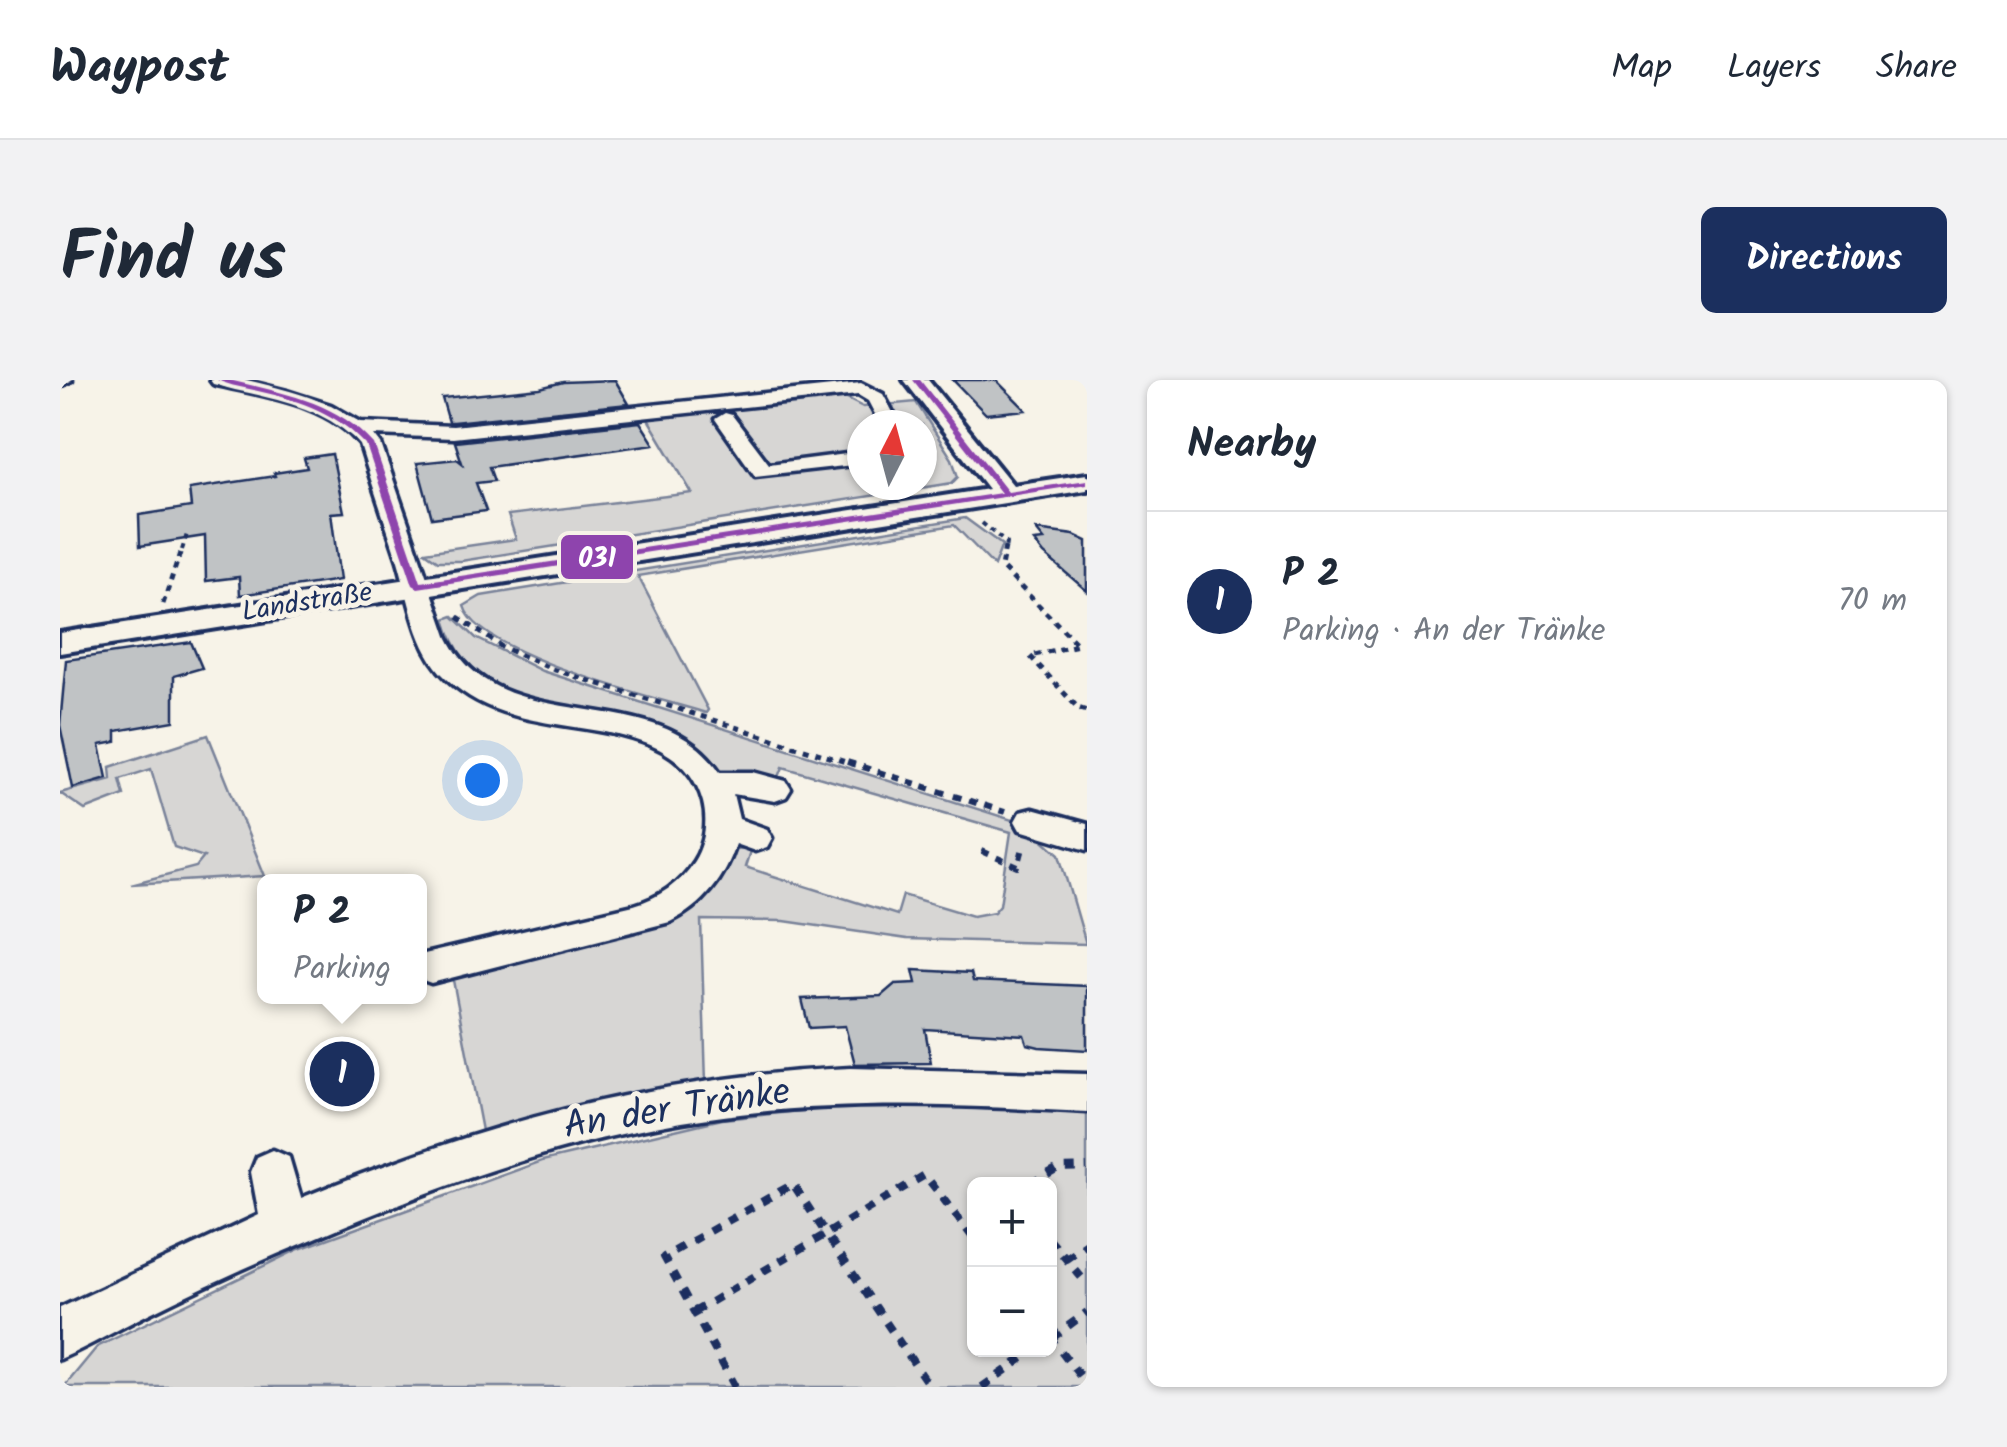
<!DOCTYPE html>
<html lang="en">
<head>
<meta charset="utf-8">
<style>
  :root { --surface:#fff; --page:#f2f2f3; --text:#1f2937; --muted:#747a83; --line:#e0e1e3; --accent:#1b2f5e }
  body { margin:0; font-family:Kalam,sans-serif; background:var(--page); color:var(--text) }
  .controls { position:absolute; right:30px; bottom:30px; display:grid; overflow:hidden; border-radius:15px; box-shadow:0 2px 8px #0004 }
  .controls button { width:90px; height:90px; display:grid; place-items:center; padding:0; border:0; border-bottom:2px solid var(--line); background:var(--surface); color:var(--text); font:50px sans-serif }
  .compass { position:absolute; left:787px; top:30px; width:90px; height:90px; border-radius:50%; background:var(--surface); box-shadow:0 2px 8px #0004; rotate:6deg }
  .you { position:absolute; left:422px; top:400px; width:35px; height:35px; margin:-25px; border:8px solid #fff; border-radius:50%; background:#1a73e8; box-shadow:0 0 0 15px #1a73e833 }
  .badge { display:grid; place-items:center; width:65px; height:65px; border-radius:50%; background:var(--accent); color:#fff; font-size:32px; font-weight:700 }
  .pin { position:absolute; translate:-50% -50%; border:5px solid #fff; box-shadow:0 2px 10px #0006 }
  .popup { position:absolute; left:197px; top:494px; width:170px; height:130px; box-sizing:border-box; display:grid; place-content:center; border-radius:15px; background:var(--surface); filter:drop-shadow(0 2px 8px #0005); font-size:32px; white-space:nowrap; color:var(--muted) }
  .popup b { font-size:38px; color:var(--text) }
  .popup::after { content:''; position:absolute; left:50%; top:100%; margin-left:-20px; border:20px solid transparent; border-top-color:var(--surface) }
  .list { margin:0; padding:0; list-style:none }
  h2 { display:flex; justify-content:space-between; align-items:center; height:130px; margin:0; padding:0 40px; font-size:42px }
  h2 small { font-size:32px; font-weight:400; color:var(--muted) }
  .list li { display:grid; grid-template-columns:65px 1fr auto; gap:30px; align-items:center; box-sizing:border-box; height:180px; padding:0 40px; border-top:2px solid var(--line) }
  .list b { display:block; font-size:38px; white-space:nowrap }
  .list p { margin:0; font-size:32px; white-space:nowrap; color:var(--muted) }
  .list em { font-size:32px; font-style:normal; color:var(--muted) }
  .map { position:relative; flex:none; width:1027px; height:1007px; overflow:hidden; border-radius:15px }
  header { display:flex; align-items:center; gap:60px; box-sizing:border-box; height:140px; padding:0 50px; background:var(--surface); border-bottom:2px solid var(--line) }
  header strong { font-size:48px }
  nav { display:flex; gap:55px; margin-inline-start:auto; font-size:35px }
  .intro { display:flex; align-items:center; justify-content:space-between; box-sizing:border-box; height:240px; padding:0 60px }
  h1 { margin:0; font-size:70px }
  .button { padding:25px 45px; border-radius:15px; background:var(--accent); color:#fff; font-size:35px; font-weight:700 }
  main { display:flex; gap:60px; padding:0 60px }
  aside { flex:1; background:var(--surface); border-radius:15px; box-shadow:0 2px 8px #0004 }
  .map>svg:first-child { display:block }
  .green { fill:#d7d6d4; stroke:#798299; stroke-width:2.5; fill-rule:evenodd }
  .building { fill:#c0c3c5; stroke:#1b2f5e; stroke-width:2.5 }
  .lines { fill:none; stroke-linecap:round; stroke-linejoin:round }
  .minor-casing { stroke:#1b2f5e; stroke-width:7 }
  .major-casing { stroke:#1b2f5e; stroke-width:8 }
  .path-far3 { stroke:#1b2f5e; stroke-width:4; stroke-dasharray:5 5; stroke-linecap:butt }
  .path-far2 { stroke:#1b2f5e; stroke-width:5; stroke-dasharray:6 6; stroke-linecap:butt }
  .path-far1 { stroke:#1b2f5e; stroke-width:6; stroke-dasharray:8 8; stroke-linecap:butt }
  .path { stroke:#1b2f5e; stroke-width:8; stroke-dasharray:10 10; stroke-linecap:butt }
  .minor { fill:#f7f3e8; fill-rule:evenodd }
  .major { fill:#f7f3e8; fill-rule:evenodd }
  .bus-1-casing { stroke:#f7f3e8; stroke-width:8 }
  .bus-1 { fill:#8e44ad; fill-rule:evenodd }
  .labels { text-anchor:middle; dominant-baseline:central; stroke-width:10; stroke-linejoin:round; paint-order:stroke }
  .far-street-label { font-size:28px; fill:#1b2f5e; stroke:#f7f3e8 }
  .near-street-label { font-size:38px; fill:#1b2f5e; stroke:#f7f3e8 }
  .line-badge { stroke:#f7f3e8; stroke-width:4 }
  .badge-label { font-size:28px; text-anchor:middle; font-weight:bold; fill:#fff }
</style>
</head>
<body>
<header>
<strong>Waypost</strong>
<nav><a>Map</a><a>Layers</a><a>Share</a></nav>
</header>
<div class="intro"><h1>Find us</h1><a class="button">Directions</a></div>
<main>
<div class="map">
<svg width="1027" height="1007" viewBox="0 0 1027 1007">
  <rect width="100%" height="100%" fill="#f7f3e8"/>
  <filter id="ink" filterUnits="userSpaceOnUse"><feTurbulence type="fractalNoise" baseFrequency=".01" numOctaves="2"/><feDisplacementMap in="SourceGraphic" scale="20" xChannelSelector="R" yChannelSelector="G"/><feConvolveMatrix kernelMatrix="1 2 1 2 8 2 1 2 1" color-interpolation-filters="sRGB"/></filter>
  <g filter="url(#ink)">
    <path class="green" d="M 783,17 L 803,27 L 856,22 L 892,79 L 898,97 L 892,103 L 880,105 L 401,181 L 378,181 L 365,172 L 456,159 L 448,135 L 632,113 L 588,39 ZM 802,45 L 862,45 L 862,105 L 802,105 Z
      M 905,138 L 942,165 L 934,186 L 894,145 L 578,196 L 648,330 L 646,333 C 597,318 418,275 404,226 L 421,216 L 439,213 Z
      M 393,236 L 416,258 L 482,291 L 965,444 L 1000,474 L 1026,564 L 847,559 L 724,541 L 641,540 L 646,704 L 423,756 L 392,595 L 579,548 L 673,469 L 691,468 L 685,487 L 837,535 L 843,515 L 913,536 L 934,532 L 940,525 L 951,452 L 723,387 L 717,402 C 700,400 680,400 664,394 C 649,388 628,357 604,347 C 527,313 414,343 385,239 Z
      M 148,355 L 205,496 L 71,504 L 136,487 L 144,477 L 114,467 L 91,389 L 60,399 L 64,415 L 25,430 L 0,413 L 51,399 L 50,387 Z
      M 832,722 L 1027,726 L 1027,1007 L 4,1007 L 37,967 L 239,869 L 482,781 L 662,739 ZM 914,804 L 989,804 L 989,969 L 914,969 Z"/>
    <path class="building" d="M 555,0 L 569,24 L 393,42 L 389,42 L 382,18 L 480,8 L 503,2 Z
      M 893,0 L 936,0 L 966,30 L 926,34 Z
      M 580,42 L 594,64 L 429,87 L 434,101 L 416,103 L 426,131 L 372,138 L 357,83 L 397,79 L 402,83 L 395,62 Z
      M 272,74 L 284,132 L 271,133 L 280,200 L 180,215 L 179,197 L 146,201 L 145,156 L 80,166 L 79,135 L 131,127 L 129,109 L 215,96 L 214,93 L 247,88 L 244,78 Z
      M 976,150 L 1014,155 L 1027,161 L 1027,211 L 984,174 L 974,161 L 984,160 Z
      M 131,262 L 142,288 L 114,296 L 114,341 L 56,351 L 56,362 L 40,365 L 47,398 L 13,408 L 0,345 L 6,280 Z
      M 853,590 L 911,593 L 913,601 L 1027,606 L 1027,670 L 979,667 L 967,664 L 964,655 L 865,649 L 871,683 L 795,684 L 785,646 L 749,648 L 742,619 L 821,616 L 835,604 L 856,603 Z"/>
    <g class="lines">
      <g class="minor-casing">
        <path id="minor" d="M 0,0 L 12,0 L 0,7 Z
          M 150,0 L 183,0 L 227,11 L 271,25 L 301,42 L 393,46 L 801,3 L 823,14 L 835,36 L 825,42 L 818,40 L 808,21 L 798,15 L 393,58 L 314,55 L 321,64 L 387,256 C 439,364 596,296 660,392 L 693,392 L 726,401 L 731,409 L 726,417 L 715,421 L 673,414 L 679,439 L 707,449 L 712,458 L 707,467 L 695,471 L 675,464 C 664,498 643,526 610,542 L 371,603 L 360,599 L 360,575 L 574,525 C 599,518 620,503 634,481 C 645,464 648,442 643,422 C 622,343 514,354 453,335 C 428,328 406,317 387,299 C 355,269 350,221 338,181 C 325,142 312,104 300,65 C 268,23 201,16 153,4 Z
          M 665,33 L 672,35 L 709,84 L 802,72 L 802,84 L 695,96 L 655,39 Z
          M 972,429 L 1027,444 L 1027,470 L 960,450 L 955,441 L 960,432 Z
          M 791,688 L 1027,694 L 1027,732 C 902,725 774,720 649,738 C 512,757 380,805 253,859 C 197,882 142,907 88,934 C 58,949 30,966 0,979 L 0,928 L 199,835 L 191,792 L 197,777 L 213,770 L 229,777 L 241,818 C 425,743 591,697 791,688 Z"/>
      </g>
      <g class="major-casing">
        <path id="major" d="M 844,0 L 868,0 L 953,105 L 1027,94 L 1027,110 L 0,273 L 0,253 L 928,109 Z"/>
      </g>
      <path class="path-far3" d="M 922,143 L 946,163 L 945,170
        M 122,170 L 128,151"/>
      <path class="path-far2" d="M 945,167 L 941,187 L 1018,265 L 970,276 L 1018,328 L 1027,331
        M 103,224 L 122,167
        M 398,237 L 442,267 L 492,289 L 795,385"/>
      <path class="path-far1" d="M 787,382 L 945,432
        M 922,471 L 958,487 L 964,464"/>
      <path class="path" d="M 970,804 L 998,788 L 1027,787
        M 989,859 L 1027,904
        M 1006,879 L 1027,864
        M 634,932 L 766,854 L 870,1007
        M 989,956 L 1027,1005
        M 992,958 L 1027,932
        M 675,1007 L 604,877 L 733,804 L 766,854 L 865,795 L 914,859
        M 922,1007 L 976,969"/>
      <use href="#minor" class="minor"/>
      <use href="#major" class="major"/>
      <g class="bus-1-casing">
        <path id="bus-1" d="M 157,0 L 169,0 C 222,13 276,21 314,64 L 361,202 L 941,113 L 853,0 L 860,0 L 948,112 L 1027,100 L 1027,104 L 358,208 L 353,205 L 306,65 C 278,34 242,21 202,12 C 187,8 170,6 157,0 Z"/>
      </g>
      <use href="#bus-1" class="bus-1"/>
    </g>
  </g>
  <g class="labels">
    <g class="far-street-label">
      <text transform="translate(247 223) rotate(-9)">Landstraße</text>
    </g>
    <g class="near-street-label">
      <text transform="translate(617 730) rotate(-9)">An der Tränke</text>
    </g>
  </g>
  <rect class="line-badge" x="499" y="153" width="76" height="48" rx="10" fill="#8e44ad"/>
  <g class="badge-label">
    <text x="537" y="187">031</text>
  </g>
</svg>
<div class="controls">
<button>+</button>
<button>−</button>
</div>
<svg class="compass" viewBox="-18 -18 36 36"><path d="M0-13l5 13h-10z" fill="#e53935"/><path d="M0 13l5-13h-10z" fill="#747a83"/></svg>
<div class="you"></div>
<div class="pin badge" style="left:282px;top:694px">1</div>
<div class="popup"><b>P 2</b>Parking</div>
</div>
<aside>
<h2>Nearby<small></small></h2>
<ul class="list">
<li><span class="badge">1</span><div><b>P 2</b><p>Parking · An der Tränke</p></div><em>70 m</em></li>
</ul>
</aside>
</main>
</body>
</html>
